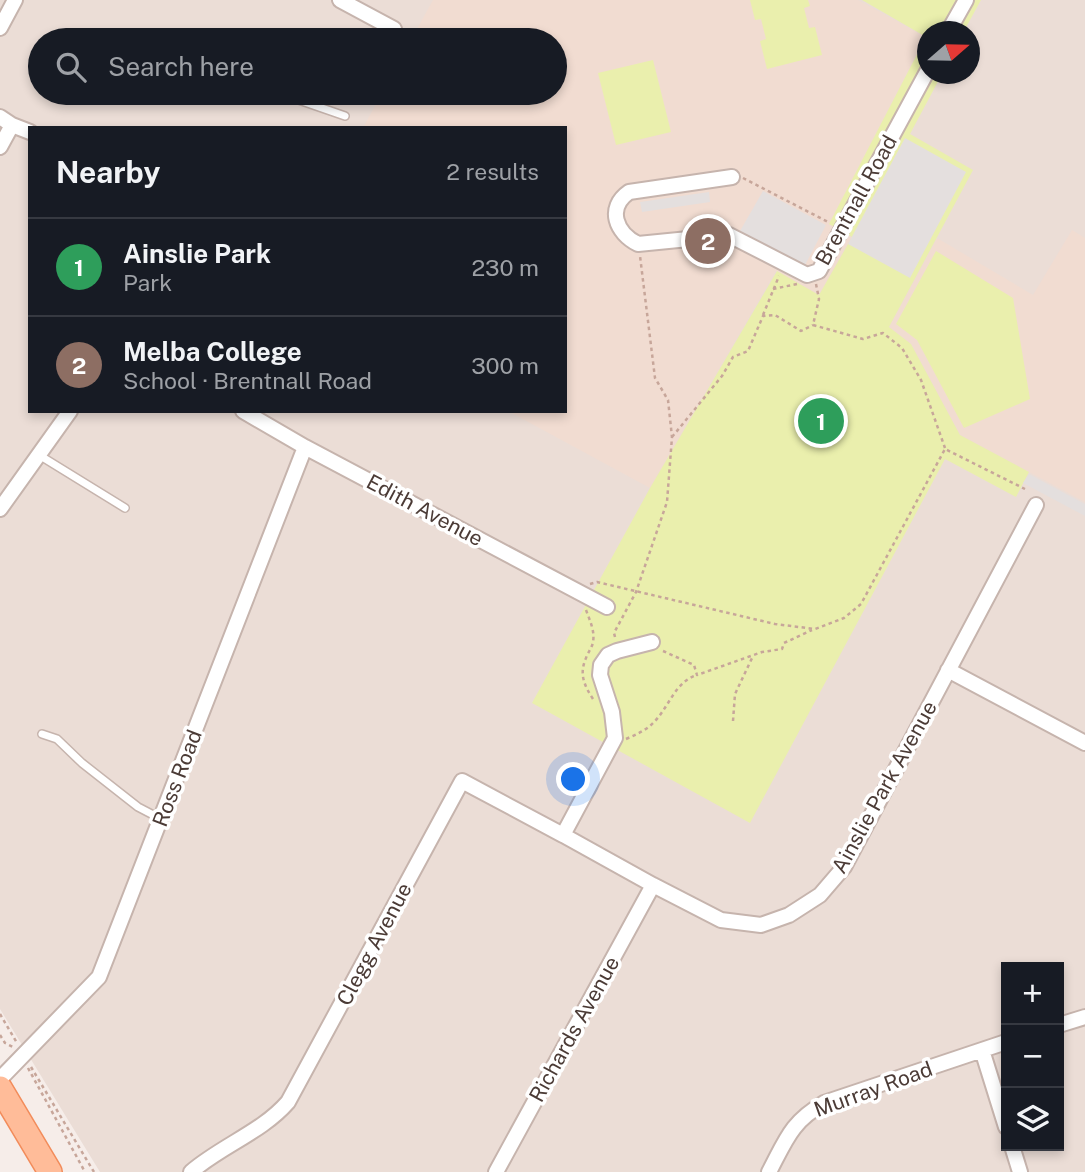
<!DOCTYPE html>
<html lang="en">
<head>
<meta charset="utf-8">
<style>
  :root { --surface:#171b24; --page:#20242c; --text:#f1f3f6; --muted:#9ea1a6; --line:#363941; --accent:#0b8043 }
  body { margin:0; font-family:"Public Sans",sans-serif; background:var(--page); color:var(--text) }
  .controls { position:absolute; right:21px; bottom:21px; display:grid; overflow:hidden; border-radius:0px; box-shadow:0 4px 10px #0003 }
  .controls button { width:63px; height:63px; display:grid; place-items:center; padding:0; border:0; border-bottom:2px solid var(--line); background:var(--surface); color:var(--text); font:35px sans-serif }
  .compass { position:absolute; left:917px; top:21px; width:63px; height:63px; border-radius:50%; background:var(--surface); box-shadow:0 4px 10px #0003; rotate:70deg }
  .you { position:absolute; left:574px; top:780px; width:24px; height:24px; margin:-18px; border:5px solid #fff; border-radius:50%; background:#1a73e8; box-shadow:0 0 0 10px #1a73e833 }
  .badge { display:grid; place-items:center; width:46px; height:46px; border-radius:50%; background:var(--accent); color:#fff; font-size:23px; font-weight:700 }
  .pin { position:absolute; translate:-50% -50%; border:4px solid #fff; box-shadow:0 2px 7px #0006 }
  .list { margin:0; padding:0; list-style:none }
  h2 { display:flex; justify-content:space-between; align-items:center; height:91px; margin:0; padding:0 28px; font-size:30px }
  h2 small { font-size:23px; font-weight:400; color:var(--muted) }
  .list li { display:grid; grid-template-columns:46px 1fr auto; gap:21px; align-items:center; box-sizing:border-box; height:98px; padding:0 28px; border-top:2px solid var(--line) }
  .list b { display:block; font-size:26px; white-space:nowrap }
  .list p { margin:0; font-size:23px; white-space:nowrap; color:var(--muted) }
  .list em { font-size:23px; font-style:normal; color:var(--muted) }
  .icon { flex:none; width:38px; height:38px; fill:none; stroke:currentColor; stroke-width:2; stroke-linecap:round; stroke-linejoin:round }
  .map { position:relative; flex:none; width:1085px; height:1172px; overflow:hidden }
  .search { position:absolute; background:var(--surface); box-shadow:0 4px 10px #0003; left:28px; top:28px; width:539px; height:77px; display:flex; align-items:center; gap:18px; box-sizing:border-box; padding:0 24px; border-radius:38px; color:var(--muted); font-size:26px }
  .panel { position:absolute; background:var(--surface); box-shadow:0 4px 10px #0003; left:28px; top:126px; width:539px; height:287px; border-radius:0px }
  .map>svg:first-child { display:block }
  .residential { fill:#ebddd6; fill-rule:evenodd }
  .education { fill:#f1dcd1 }
  .green { fill:#eaefad }
  .parking { fill:#e4dfde }
  .lines { fill:none; stroke-linecap:round; stroke-linejoin:round }
  .lane-casing { stroke:#c6b4ad; stroke-width:10 }
  .street-casing { stroke:#c6b4ad; stroke-width:18 }
  .primary-casing { stroke:#f28c5b; stroke-width:26 }
  .path { stroke:#c7a69a; stroke-width:2.5; stroke-dasharray:3.5 3.5; stroke-linecap:butt }
  .lane { stroke:#fff; stroke-width:7 }
  .street { stroke:#fff; stroke-width:14 }
  .primary { stroke:#ffbc99; stroke-width:23 }
  .labels { text-anchor:middle; dominant-baseline:central; stroke-width:7; stroke-linejoin:round; paint-order:stroke }
  .street-label { font-size:21px; fill:#4b3b36; stroke:#fff }
</style>
</head>
<body>
<div class="map">
<svg width="1085" height="1172" viewBox="0 0 1085 1172">
  <rect width="100%" height="100%" fill="#f6ede9"/>
  <path class="residential" d="M 0,0 L 1085,0 L 1085,1172 L 100,1172 L 0,1009 ZM 928,32 L 970,32 L 970,74 L 928,74 ZM 40,40 L 555,40 L 555,93 L 40,93 ZM 30,128 L 565,128 L 565,411 L 30,411 ZM 1006,967 L 1059,967 L 1059,1146 L 1006,1146 Z"/>
  <path class="education" d="M 433,0 L 858,0 L 926,37 L 830,223 L 852,237 L 819,295 L 776,271 L 650,488 L 508,411 L 565,411 L 565,128 L 363,128 L 382,93 L 555,93 L 555,40 L 411,40 Z
    M 1072,230 L 1085,238 L 1085,502 L 960,435 L 911,344 L 889,327 L 937,238 L 1033,295 Z"/>
  <path class="green" d="M 750,0 L 808,0 L 810,6 L 804,8 L 809,28 L 815,27 L 822,55 L 767,69 L 760,41 L 766,39 L 761,19 L 755,20 Z
    M 862,0 L 981,0 L 964,31 L 928,32 L 928,74 L 942,74 L 910,134 L 973,170 L 889,327 L 911,344 L 960,435 L 1029,472 L 1016,497 L 945,459 L 750,823 L 532,703 L 650,488 L 777,271 L 819,295 L 852,237 L 829,224 L 926,37 Z
    M 653,60 L 671,132 L 616,145 L 598,73 Z
    M 936,251 L 1013,298 L 1030,399 L 964,428 L 917,340 L 896,324 Z"/>
  <path class="parking" d="M 905,138 L 966,172 L 910,278 L 848,244 Z
    M 763,191 L 826,225 L 804,267 L 740,231 Z
    M 709,192 L 710,202 L 642,212 L 640,202 Z
    M 1029,474 L 1085,504 L 1085,516 L 1023,483 Z"/>
  <g class="lines">
    <g class="lane-casing">
      <path id="lane" d="M 288,93 L 293,98 L 345,116
        M 39,455 L 125,508
        M 42,734 L 57,739 L 82,763 L 138,807 L 161,819"/>
    </g>
    <g class="street-casing">
      <path id="street" d="M 340,0 L 394,29
        M 0,28 L 15,0
        M 948,32 L 966,0
        M 0,117 L 12,125 L 30,132
        M 0,147 L 12,125
        M 732,177 L 629,192 C 606,208 616,233 638,244 L 729,235 L 807,275 L 819,271 L 928,70
        M 243,411 L 305,447 L 607,607
        M 0,509 L 70,411
        M 652,642 L 617,651 L 608,655 L 601,665 L 600,675 L 612,712 L 615,738 L 563,835 L 653,885 L 721,920 L 761,925 L 789,915 L 820,895 L 844,867 L 1036,505
        M 948,670 L 1085,743
        M 1059,1025 L 1085,1017
        M 982,1050 L 1006,1127
        M 0,1079 L 99,977 L 305,447
        M 1012,1146 L 1020,1172
        M 191,1172 C 221,1146 262,1132 288,1102 L 462,781 L 563,835
        M 496,1172 L 653,885
        M 769,1172 C 786,1140 791,1122 824,1103 L 1006,1042"/>
    </g>
    <g class="primary-casing">
      <path id="primary" d="M 0,1088 L 50,1172"/>
    </g>
    <path class="path" d="M 921,59 L 928,47
      M 743,178 L 830,223
      M 816,284 L 819,299 L 813,325 L 863,339 L 883,333 L 902,348 L 921,380 L 945,448
      M 773,289 L 797,284
      M 763,315 L 779,276
      M 672,437 L 722,376 L 733,357 L 748,351 L 763,316 L 775,315 L 801,331 L 813,325
      M 590,584 L 597,582 L 775,624 L 815,629 L 844,618 L 861,604 L 945,449 L 1025,489
      M 586,610 C 590,621 595,631 593,642 C 592,648 588,652 586,658 C 579,674 584,685 593,699
      M 615,637 L 614,633 L 636,592 L 667,502 L 672,437 L 668,400 L 655,378 L 640,256
      M 663,651 L 694,665 L 697,675 L 762,652 L 782,649 L 784,643 L 812,630
      M 733,721 L 735,694 L 753,656
      M 626,739 C 637,734 647,730 655,721 C 670,705 675,682 697,675
      M 0,1014 L 17,1043
      M 0,1035 L 5,1043 L 15,1048
      M 31,1067 L 94,1172
      M 28,1068 L 85,1172"/>
    <use href="#lane" class="lane"/>
    <use href="#street" class="street"/>
    <use href="#primary" class="primary"/>
  </g>
  <g class="labels">
    <g class="street-label">
      <text transform="translate(856 200) rotate(-61)">Brentnall Road</text>
      <text transform="translate(425 510) rotate(28)">Edith Avenue</text>
      <text transform="translate(177 778) rotate(-69)">Ross Road</text>
      <text transform="translate(884 787) rotate(-61)">Ainslie Park Avenue</text>
      <text transform="translate(374 944) rotate(-62)">Clegg Avenue</text>
      <text transform="translate(574 1029) rotate(-61)">Richards Avenue</text>
      <text transform="translate(873 1089) rotate(-20)">Murray Road</text>
    </g>
  </g>
</svg>
<div class="controls">
<button>+</button>
<button>−</button>
<button><svg class="icon" aria-label="layers" viewBox="0 0 24 24"><path d="M12 4l9 5-9 5-9-5zM3 14l9 5 9-5"/></svg></button>
</div>
<svg class="compass" viewBox="-18 -18 36 36"><path d="M0-13l5 13h-10z" fill="#e53935"/><path d="M0 13l5-13h-10z" fill="#9ea1a6"/></svg>
<div class="you"></div>
<div class="pin badge" style="left:821px;top:421px;background:#2e9e5b">1</div>
<div class="pin badge" style="left:708px;top:241px;background:#8d6e63">2</div>
<div class="search"><svg class="icon" aria-label="search" viewBox="0 0 24 24"><circle cx="10" cy="10" r="6"/><path d="M15 15l6 6"/></svg>Search here</div>
<section class="panel">
<h2>Nearby<small>2 results</small></h2>
<ul class="list">
<li><span class="badge" style="background:#2e9e5b">1</span><div><b>Ainslie Park</b><p>Park</p></div><em>230 m</em></li>
<li><span class="badge" style="background:#8d6e63">2</span><div><b>Melba College</b><p>School · Brentnall Road</p></div><em>300 m</em></li>
</ul>
</section>
</div>
</body>
</html>
